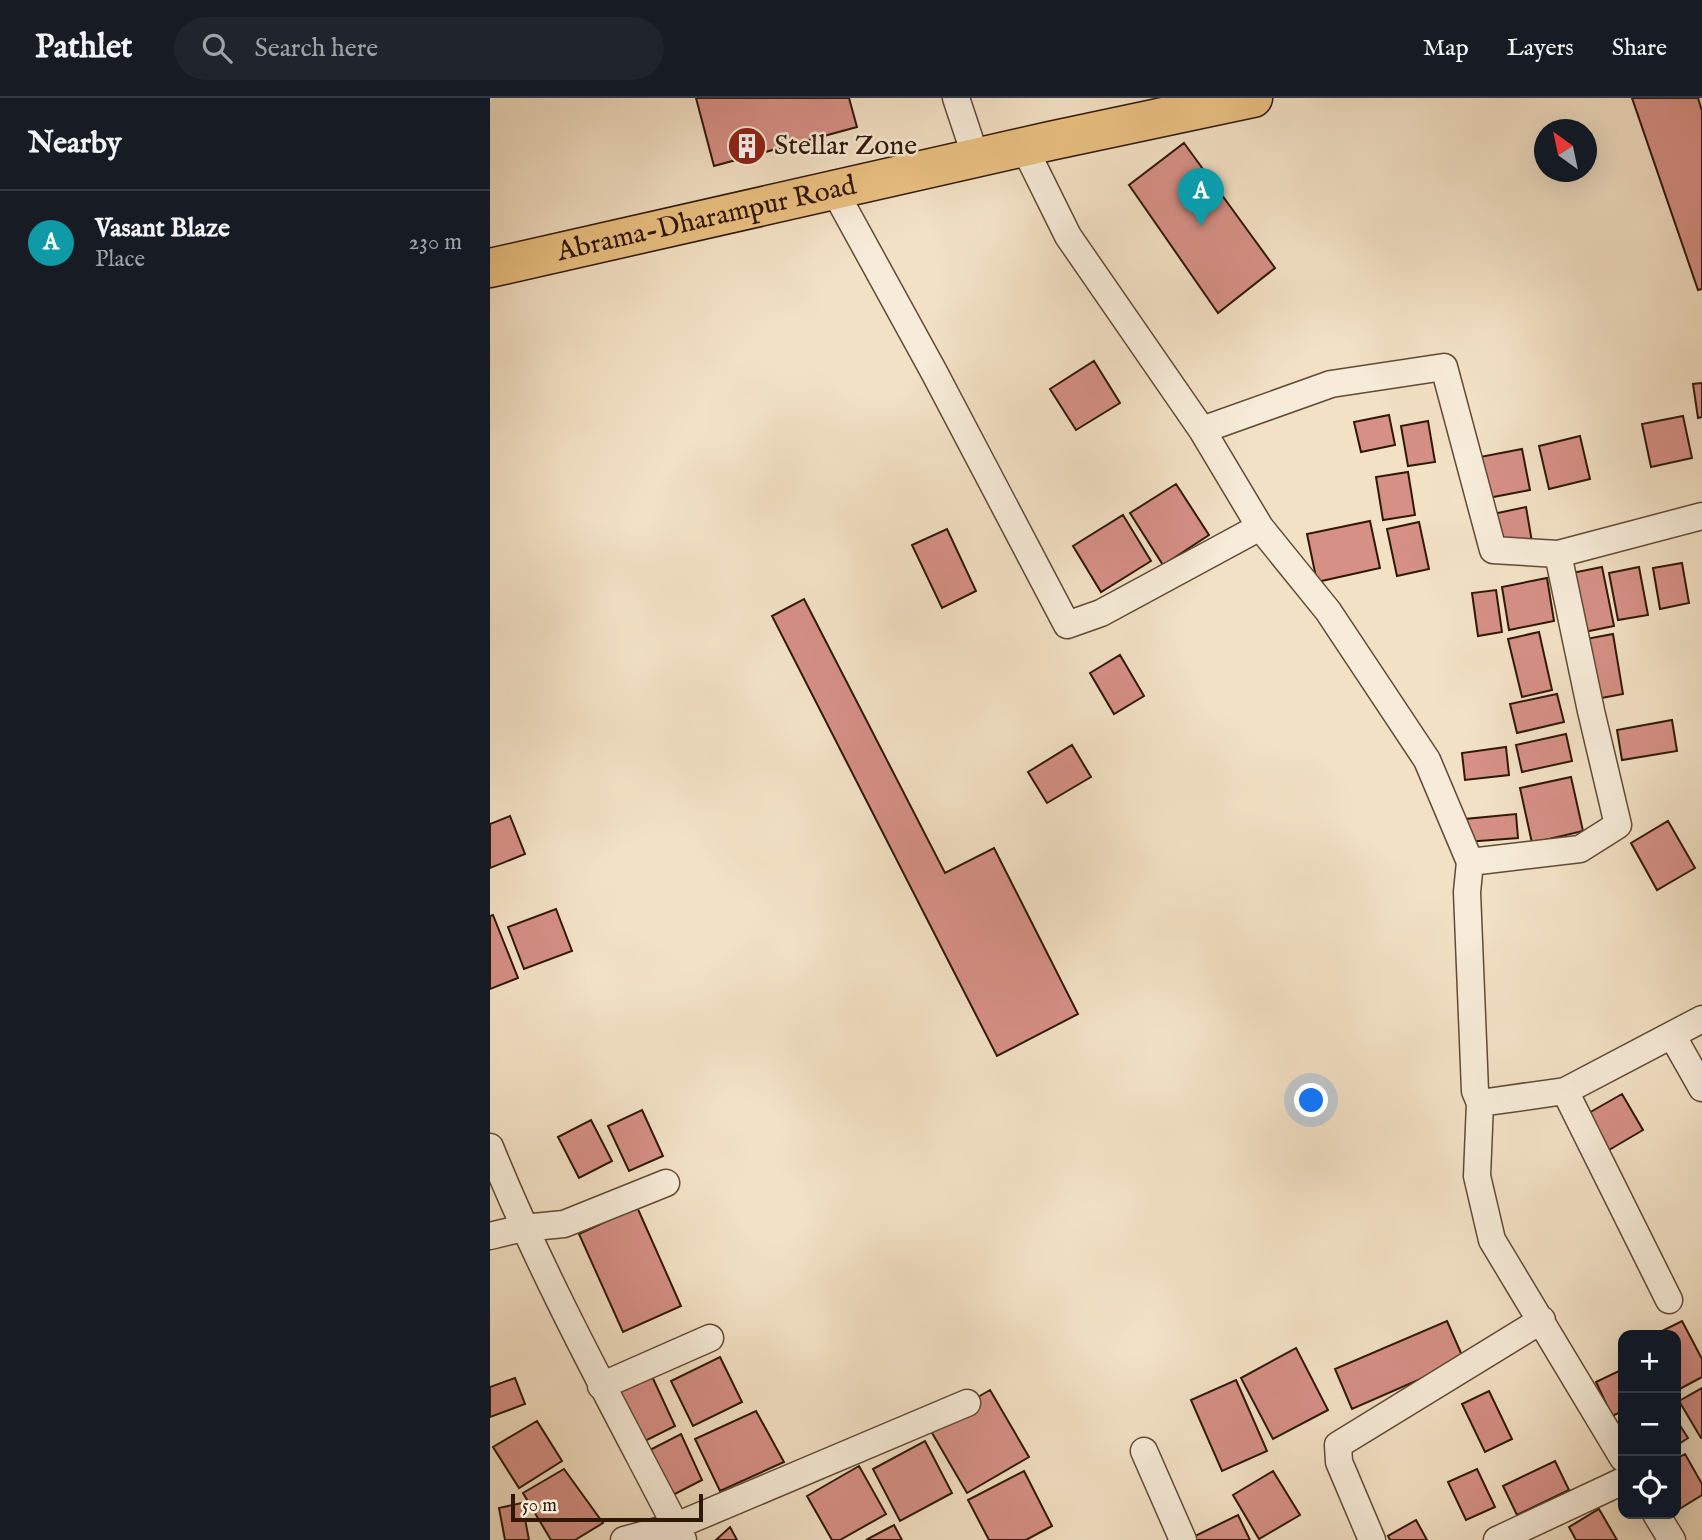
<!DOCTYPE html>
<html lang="en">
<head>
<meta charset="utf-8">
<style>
  :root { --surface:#171b24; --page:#20242c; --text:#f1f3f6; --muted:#9ea1a6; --line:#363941; --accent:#8c9099 }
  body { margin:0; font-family:"IM FELL English",serif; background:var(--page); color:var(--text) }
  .controls { position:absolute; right:21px; bottom:21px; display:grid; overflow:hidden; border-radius:14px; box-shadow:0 7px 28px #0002 }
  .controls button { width:63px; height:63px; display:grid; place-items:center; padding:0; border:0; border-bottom:2px solid var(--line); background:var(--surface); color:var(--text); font:35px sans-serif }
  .compass { position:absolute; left:1044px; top:21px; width:63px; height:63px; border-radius:50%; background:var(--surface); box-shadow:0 7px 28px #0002; rotate:327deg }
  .scale { position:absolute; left:21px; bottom:18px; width:192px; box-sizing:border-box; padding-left:7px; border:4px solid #301807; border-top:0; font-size:19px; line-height:24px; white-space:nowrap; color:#301807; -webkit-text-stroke:5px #f7ecd9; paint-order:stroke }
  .you { position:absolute; left:822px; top:1003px; width:24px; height:24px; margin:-18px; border:5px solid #fff; border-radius:50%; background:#1a73e8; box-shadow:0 0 0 10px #1a73e833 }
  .badge { display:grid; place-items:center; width:46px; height:46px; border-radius:50%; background:var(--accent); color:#fff; font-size:23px; font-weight:700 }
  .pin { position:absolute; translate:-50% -58px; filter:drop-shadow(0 2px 4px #0008) }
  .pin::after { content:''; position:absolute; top:37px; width:24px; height:21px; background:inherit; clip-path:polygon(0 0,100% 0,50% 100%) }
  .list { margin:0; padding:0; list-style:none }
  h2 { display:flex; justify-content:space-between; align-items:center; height:91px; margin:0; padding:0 28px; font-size:30px }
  h2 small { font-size:23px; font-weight:400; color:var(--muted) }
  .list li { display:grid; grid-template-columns:46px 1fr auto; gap:21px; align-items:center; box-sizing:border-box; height:105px; padding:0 28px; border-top:2px solid var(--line) }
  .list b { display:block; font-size:26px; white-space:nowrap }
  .list p { margin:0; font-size:23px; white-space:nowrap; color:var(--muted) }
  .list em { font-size:23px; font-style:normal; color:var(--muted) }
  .icon { flex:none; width:38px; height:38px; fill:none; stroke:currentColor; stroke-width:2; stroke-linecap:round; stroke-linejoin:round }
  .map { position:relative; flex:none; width:1212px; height:1442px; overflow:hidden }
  header { display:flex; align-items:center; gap:42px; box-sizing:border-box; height:98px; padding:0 35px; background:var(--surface); border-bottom:2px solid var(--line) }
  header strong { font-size:33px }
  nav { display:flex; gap:38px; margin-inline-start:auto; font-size:24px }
  .search { width:490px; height:63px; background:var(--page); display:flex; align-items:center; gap:18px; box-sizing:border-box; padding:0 24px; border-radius:38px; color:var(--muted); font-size:26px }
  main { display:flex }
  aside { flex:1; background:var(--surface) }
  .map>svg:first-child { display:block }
  .building { fill:#d69086; stroke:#301807; stroke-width:2 }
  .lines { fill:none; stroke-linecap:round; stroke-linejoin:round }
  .minor-casing { stroke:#614a36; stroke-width:29 }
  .primary-casing { stroke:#301807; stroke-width:41 }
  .minor { stroke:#f7ecd9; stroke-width:26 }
  .primary { stroke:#eac082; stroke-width:38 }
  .labels { text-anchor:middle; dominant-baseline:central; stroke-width:5; stroke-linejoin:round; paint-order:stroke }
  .poi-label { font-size:28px; fill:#301807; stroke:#f7ecd9; text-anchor:start }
  .street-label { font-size:28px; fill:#301807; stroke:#f7ecd9 }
</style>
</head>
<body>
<header>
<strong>Pathlet</strong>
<div class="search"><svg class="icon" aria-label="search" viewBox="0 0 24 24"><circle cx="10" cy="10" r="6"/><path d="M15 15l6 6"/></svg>Search here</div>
<nav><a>Map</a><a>Layers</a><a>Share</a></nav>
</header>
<main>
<aside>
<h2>Nearby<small></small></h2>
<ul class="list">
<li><span class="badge" style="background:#0f9aa8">A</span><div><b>Vasant Blaze</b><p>Place</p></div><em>230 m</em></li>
</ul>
</aside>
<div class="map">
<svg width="1212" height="1442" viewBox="0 0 1212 1442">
  <rect width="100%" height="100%" fill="#f3e1c5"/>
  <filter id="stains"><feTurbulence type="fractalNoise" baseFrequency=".00286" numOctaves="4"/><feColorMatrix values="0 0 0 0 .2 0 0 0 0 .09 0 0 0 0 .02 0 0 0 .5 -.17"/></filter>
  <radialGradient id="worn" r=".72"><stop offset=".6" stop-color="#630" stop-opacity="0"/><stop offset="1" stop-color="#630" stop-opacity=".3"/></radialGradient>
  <path class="building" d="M 206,0 L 359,0 L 367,29 L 224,68 Z
    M 1142,0 L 1208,0 L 1212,13 L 1212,191 L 1208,192 Z
    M 694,45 L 785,170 L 728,215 L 639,87 Z
    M 604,263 L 630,305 L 586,332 L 560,291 Z
    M 1212,285 L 1212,319 L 1208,320 L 1203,286 Z
    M 899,317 L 905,347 L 871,354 L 864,324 Z
    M 1193,318 L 1202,360 L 1161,369 L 1152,326 Z
    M 938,323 L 945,364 L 918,368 L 911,328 Z
    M 1090,338 L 1100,381 L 1059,391 L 1049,348 Z
    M 1032,351 L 1040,392 L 998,400 L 990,359 Z
    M 918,374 L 925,417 L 893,422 L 886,379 Z
    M 686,386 L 719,437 L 673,467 L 640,415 Z
    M 1036,409 L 1042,444 L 1009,450 L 1003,416 Z
    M 633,417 L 661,463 L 611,494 L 583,448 Z
    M 880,423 L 890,470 L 827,484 L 817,436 Z
    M 929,424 L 939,471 L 907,478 L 897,431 Z
    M 457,431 L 486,493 L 452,510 L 422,447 Z
    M 1192,465 L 1199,505 L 1170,511 L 1163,470 Z
    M 1112,469 L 1124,528 L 1094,534 L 1082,475 Z
    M 1149,469 L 1158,517 L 1128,522 L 1119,475 Z
    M 1057,480 L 1064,523 L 1019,532 L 1012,489 Z
    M 1006,492 L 1012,534 L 988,538 L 982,495 Z
    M 314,501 L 455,775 L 504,750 L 588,916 L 507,958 L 282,518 Z
    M 1049,534 L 1062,592 L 1032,599 L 1018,541 Z
    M 1123,536 L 1133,596 L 1106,601 L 1096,541 Z
    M 630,557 L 654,598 L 624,616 L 600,575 Z
    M 1067,596 L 1074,624 L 1027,635 L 1020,606 Z
    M 1182,622 L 1187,653 L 1132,662 L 1127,632 Z
    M 1076,636 L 1082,663 L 1032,674 L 1026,647 Z
    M 582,647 L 601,679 L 557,705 L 538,674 Z
    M 1016,649 L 1019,677 L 975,682 L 972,655 Z
    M 1081,679 L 1093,733 L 1042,745 L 1030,690 Z
    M 1026,716 L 1028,740 L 976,744 L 975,721 Z
    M 20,718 L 35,756 L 0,770 L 0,726 Z
    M 1178,723 L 1205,770 L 1167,792 L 1141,745 Z
    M 66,811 L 82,853 L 34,871 L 18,829 Z
    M 3,817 L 28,880 L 0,891 L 0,818 Z
    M 1132,996 L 1153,1032 L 1119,1052 L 1097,1016 Z
    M 152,1012 L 173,1058 L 139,1073 L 118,1028 Z
    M 101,1022 L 122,1063 L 89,1080 L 68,1039 Z
    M 147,1109 L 191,1208 L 133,1234 L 89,1136 Z
    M 957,1223 L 974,1262 L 862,1311 L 845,1271 Z
    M 1192,1223 L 1212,1261 L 1212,1279 L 1186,1293 L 1186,1237 L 1164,1237 Z
    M 806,1250 L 838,1312 L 783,1341 L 751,1280 Z
    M 230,1259 L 252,1304 L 203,1328 L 181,1283 Z
    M 1133,1271 L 1133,1313 L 1122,1318 L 1106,1284 Z
    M 160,1274 L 185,1328 L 149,1346 L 127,1294 Z
    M 25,1280 L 35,1306 L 0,1319 L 0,1289 Z
    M 746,1282 L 777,1353 L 732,1373 L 701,1302 Z
    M 1212,1290 L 1212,1340 L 1211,1340 L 1189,1303 Z
    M 500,1292 L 539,1359 L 477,1395 L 438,1328 Z
    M 999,1293 L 1022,1341 L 995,1354 L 972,1306 Z
    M 266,1313 L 294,1364 L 230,1393 L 205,1341 Z
    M 47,1323 L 72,1363 L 29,1390 L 3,1349 Z
    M 1189,1326 L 1198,1340 L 1186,1348 L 1186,1328 Z
    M 191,1336 L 212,1382 L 183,1397 L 156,1354 Z
    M 435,1343 L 462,1395 L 410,1423 L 383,1371 Z
    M 1195,1356 L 1212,1386 L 1212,1397 L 1186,1413 L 1186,1361 Z
    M 1065,1363 L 1079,1392 L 1027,1417 L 1013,1388 Z
    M 369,1368 L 396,1416 L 350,1442 L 342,1442 L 317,1398 Z
    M 74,1371 L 113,1425 L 85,1442 L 61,1442 L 33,1395 Z
    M 987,1371 L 1005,1409 L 976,1422 L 958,1384 Z
    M 534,1373 L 562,1428 L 536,1442 L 499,1442 L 478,1402 Z
    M 783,1373 L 810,1417 L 769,1441 L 743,1397 Z
    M 32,1405 L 39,1442 L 15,1442 L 9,1410 Z
    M 1109,1411 L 1127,1442 L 1086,1442 L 1079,1429 Z
    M 748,1417 L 760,1442 L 704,1442 L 703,1439 Z
    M 926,1422 L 937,1442 L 900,1442 L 898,1438 Z
    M 404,1427 L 412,1442 L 376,1442 Z
    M 240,1429 L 247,1442 L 226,1442 Z"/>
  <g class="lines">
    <g class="minor-casing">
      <path id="minor" d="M 466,0 L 486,60
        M 534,49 L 578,138 L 712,332 L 770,429 L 838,513 L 937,662 L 980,764 L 977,794 L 985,993 L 990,1005 L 987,1078 L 1002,1142 L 1133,1360
        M 344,92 L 444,274 L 577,527 L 611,515 L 770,429
        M 712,332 L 841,286 L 954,269 L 1003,452 L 1068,456 L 1212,418
        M 980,764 L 1090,751 L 1128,727 L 1101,613 L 1068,456
        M 1182,937 L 1212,990
        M 1075,993 L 1179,1202
        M 990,1005 L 1075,993 L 1212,921
        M 0,1049 C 55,1185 126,1312 193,1442
        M 0,1138 L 33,1130 L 74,1126 L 176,1085
        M 111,1288 L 220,1240
        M 654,1353 L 693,1442
        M 1166,1416 L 1182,1442
        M 134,1442 L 186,1428 L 477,1305
        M 882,1442 L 849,1364 L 848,1347 L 1052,1222
        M 1007,1442 L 1133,1383"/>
    </g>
    <g class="primary-casing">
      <g id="primary">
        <path id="s1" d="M 0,170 L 560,43 L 763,0"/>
      </g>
    </g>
    <use href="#minor" class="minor"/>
    <use href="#primary" class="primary"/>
  </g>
  <defs>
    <g id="building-disc" transform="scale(2.0125)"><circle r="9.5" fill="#8f2418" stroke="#f7ecd9"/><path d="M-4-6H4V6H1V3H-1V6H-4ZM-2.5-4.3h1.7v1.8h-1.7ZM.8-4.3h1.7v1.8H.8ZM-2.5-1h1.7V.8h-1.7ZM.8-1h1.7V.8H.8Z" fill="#fff"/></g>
  </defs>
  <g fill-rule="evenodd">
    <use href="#building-disc" x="257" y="48"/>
  </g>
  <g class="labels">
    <g class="poi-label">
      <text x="284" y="48">Stellar Zone</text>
    </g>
    <g class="street-label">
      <text stroke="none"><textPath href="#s1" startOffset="222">Abrama-Dharampur Road</textPath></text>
    </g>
  </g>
  <rect width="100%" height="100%" filter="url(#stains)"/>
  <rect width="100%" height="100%" fill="url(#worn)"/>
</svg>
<div class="controls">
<button>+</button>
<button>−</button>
<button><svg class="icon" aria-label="locate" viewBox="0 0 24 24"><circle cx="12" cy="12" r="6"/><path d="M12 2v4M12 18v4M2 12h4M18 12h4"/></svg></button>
</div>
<svg class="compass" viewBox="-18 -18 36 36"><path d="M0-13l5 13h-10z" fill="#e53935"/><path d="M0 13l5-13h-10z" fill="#9ea1a6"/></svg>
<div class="scale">50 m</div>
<div class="you"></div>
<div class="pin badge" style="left:711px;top:128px;background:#0f9aa8">A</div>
</div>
</main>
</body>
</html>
